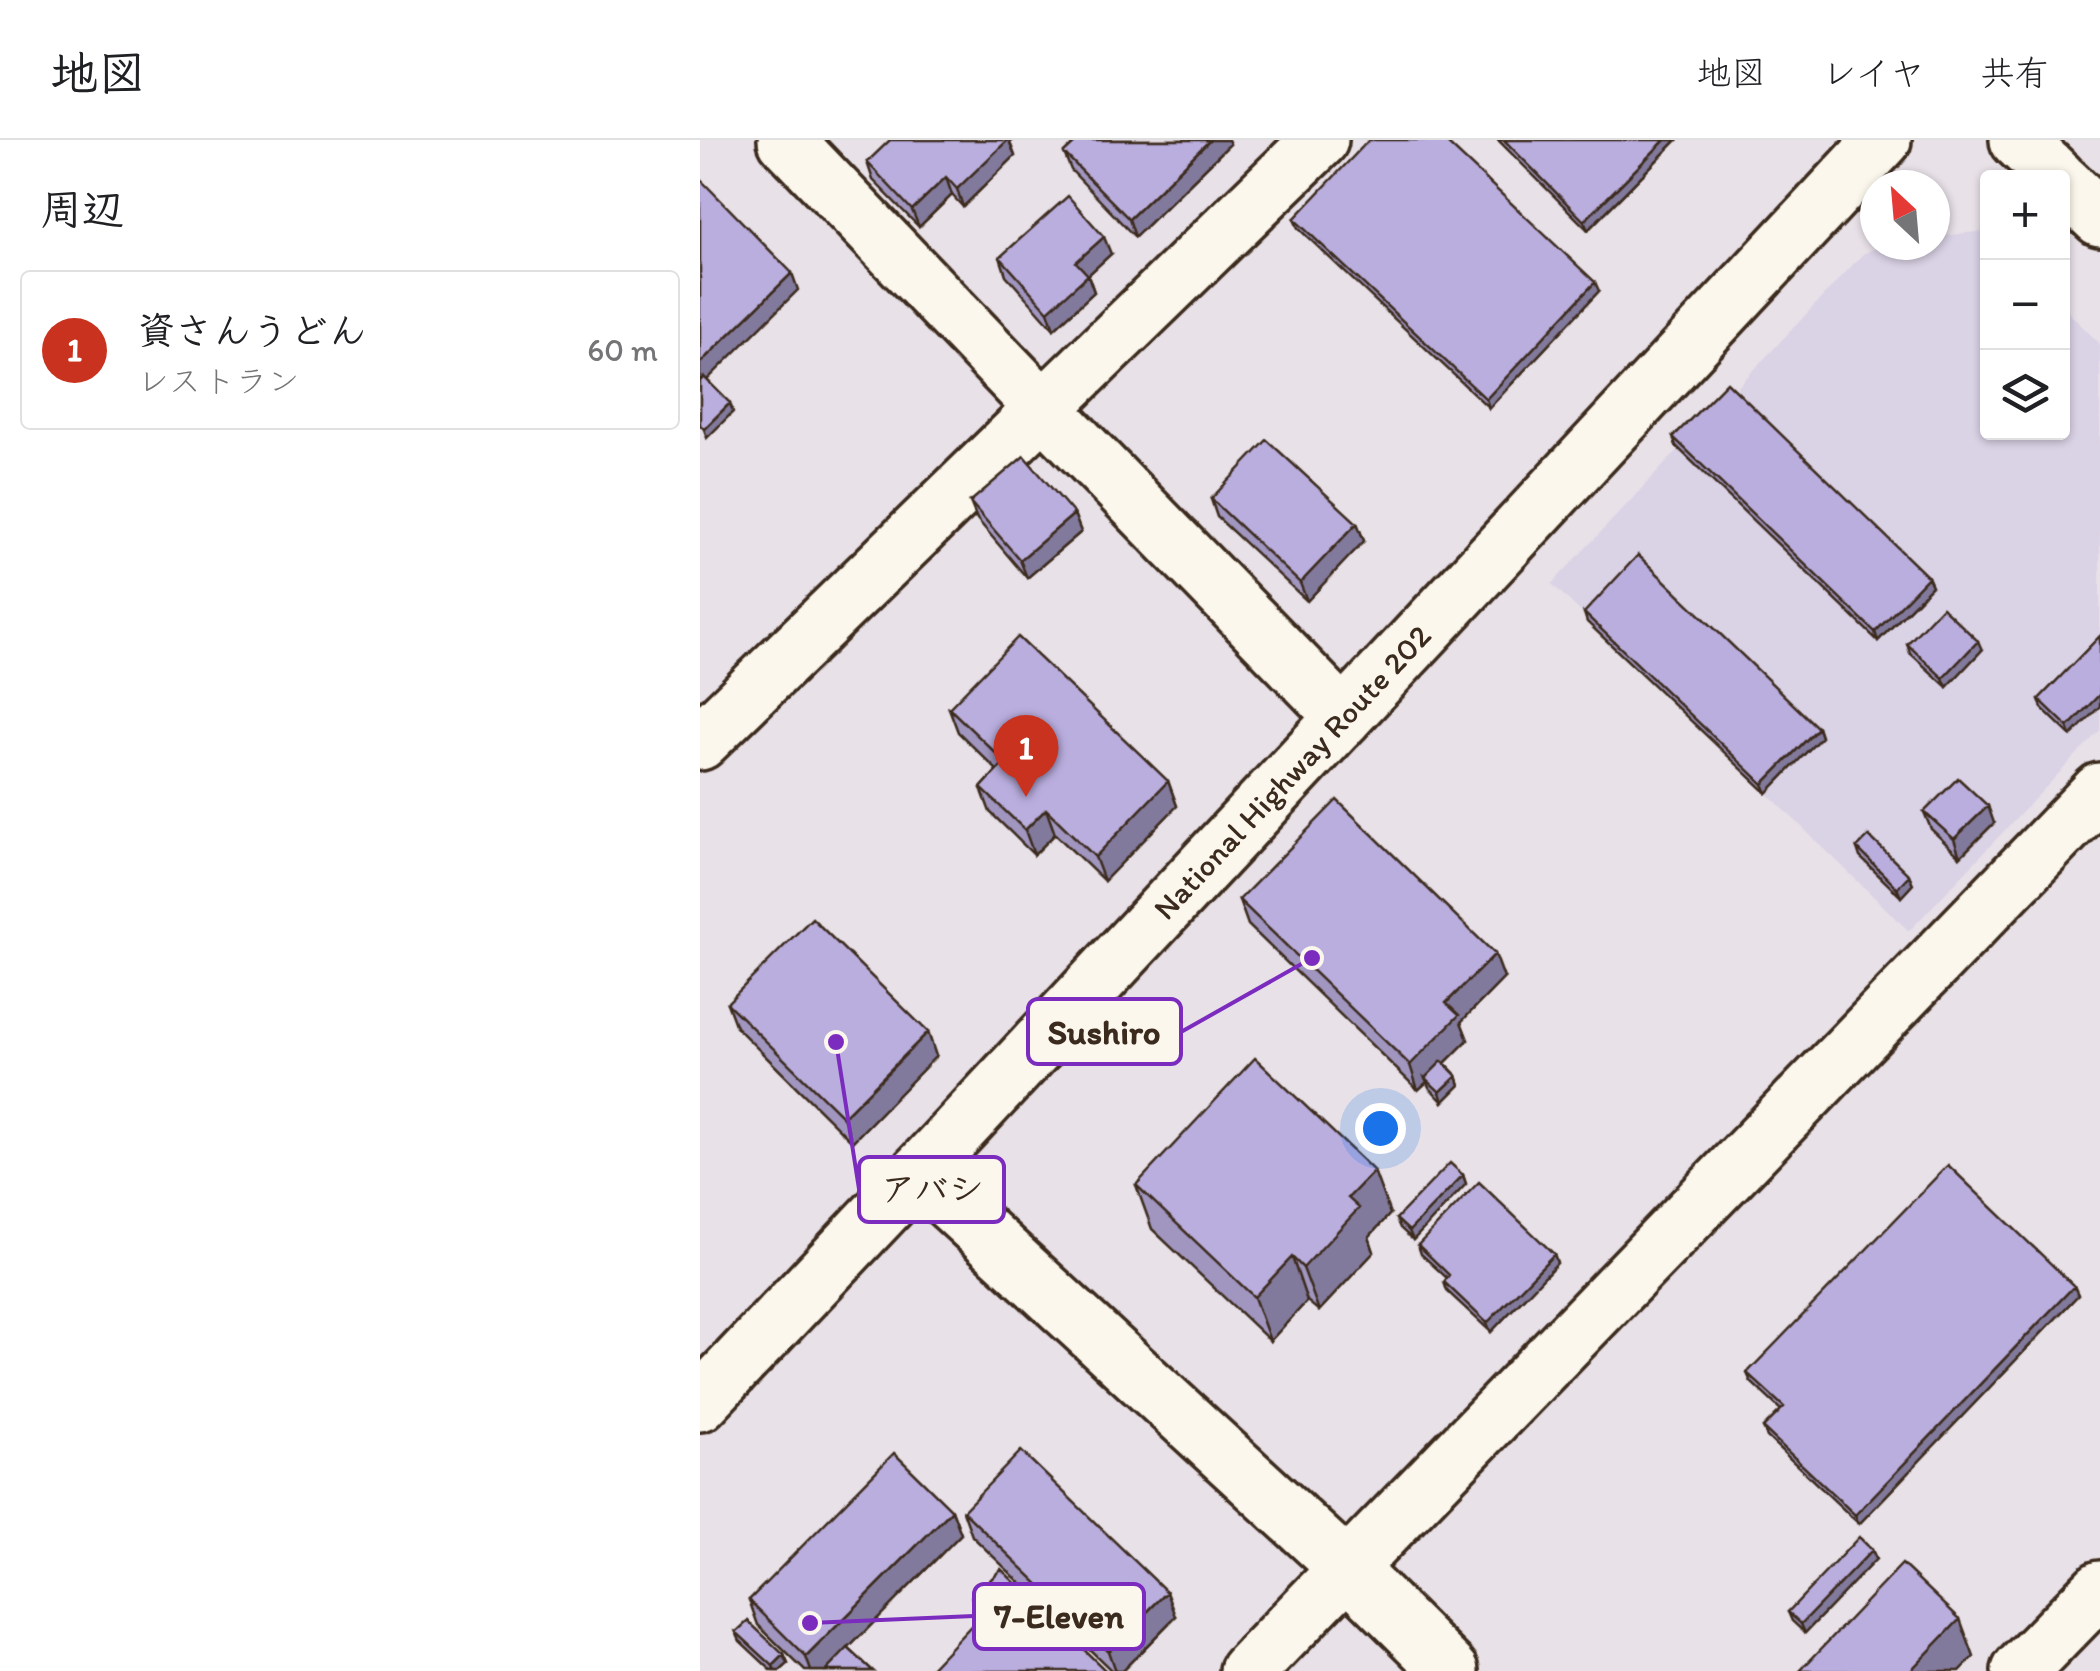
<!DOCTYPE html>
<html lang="ja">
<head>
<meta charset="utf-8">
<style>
  :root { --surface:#fff; --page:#f2f2f2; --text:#202124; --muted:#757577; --line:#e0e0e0; --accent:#c8321e }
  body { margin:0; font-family:Itim,"Klee One",sans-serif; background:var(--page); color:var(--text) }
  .controls { position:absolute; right:30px; top:30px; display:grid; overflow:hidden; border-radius:10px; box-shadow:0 2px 8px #0004 }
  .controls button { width:90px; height:90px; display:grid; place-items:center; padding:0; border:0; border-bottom:2px solid var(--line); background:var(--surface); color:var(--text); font:50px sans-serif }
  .compass { position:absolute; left:1160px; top:30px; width:90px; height:90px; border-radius:50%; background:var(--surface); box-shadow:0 2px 8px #0004; rotate:334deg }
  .you { position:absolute; left:680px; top:988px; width:35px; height:35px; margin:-25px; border:8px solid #fff; border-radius:50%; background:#1a73e8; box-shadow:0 0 0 15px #1a73e833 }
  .badge { display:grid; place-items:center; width:65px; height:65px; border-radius:50%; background:var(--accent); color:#fff; font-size:32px; font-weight:700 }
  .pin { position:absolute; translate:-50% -82px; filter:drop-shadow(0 2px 5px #0008) }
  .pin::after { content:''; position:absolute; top:52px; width:35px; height:30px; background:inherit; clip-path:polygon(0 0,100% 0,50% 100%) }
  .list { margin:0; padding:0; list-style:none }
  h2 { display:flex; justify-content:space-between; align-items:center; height:130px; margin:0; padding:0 40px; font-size:42px }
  h2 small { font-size:32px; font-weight:400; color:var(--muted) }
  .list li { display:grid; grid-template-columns:65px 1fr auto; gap:30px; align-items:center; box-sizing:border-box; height:160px; margin:0 20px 20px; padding:0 20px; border:2px solid var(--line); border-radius:10px }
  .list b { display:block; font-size:38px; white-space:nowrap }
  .list p { margin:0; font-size:32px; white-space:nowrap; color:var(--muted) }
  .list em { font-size:32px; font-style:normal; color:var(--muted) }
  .icon { flex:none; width:55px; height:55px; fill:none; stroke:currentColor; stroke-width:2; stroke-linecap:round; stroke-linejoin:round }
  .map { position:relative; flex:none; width:1400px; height:1531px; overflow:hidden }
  header { display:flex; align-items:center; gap:60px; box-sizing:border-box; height:140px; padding:0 50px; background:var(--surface); border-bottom:2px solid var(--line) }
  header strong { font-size:48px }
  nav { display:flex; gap:55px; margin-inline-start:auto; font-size:35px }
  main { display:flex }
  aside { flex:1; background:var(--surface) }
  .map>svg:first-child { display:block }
  .built { fill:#dad2e5 }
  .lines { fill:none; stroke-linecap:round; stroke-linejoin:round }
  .minor-casing { stroke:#3b2a1e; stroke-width:62 }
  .highway-casing { stroke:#3b2a1e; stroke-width:62 }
  .minor { stroke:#fbf7ec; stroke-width:55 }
  .highway { stroke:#fbf7ec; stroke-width:55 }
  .wall { fill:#a096c0; stroke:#3b2a1e; stroke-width:2.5 }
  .shaded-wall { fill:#827a9c; stroke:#3b2a1e; stroke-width:2.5 }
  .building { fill:#baaedf; stroke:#3b2a1e; stroke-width:2.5 }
  .labels { text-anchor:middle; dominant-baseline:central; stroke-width:10; stroke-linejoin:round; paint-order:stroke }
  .street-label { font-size:32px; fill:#3b2a1e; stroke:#fbf7ec }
  .leader { fill:none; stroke:#7b2cbf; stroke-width:4 }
  .callout-dot { fill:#7b2cbf; stroke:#fbf7ec; stroke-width:4 }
  .callout { fill:#fbf7ec; stroke:#7b2cbf; stroke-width:4 }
  .callout-label { font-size:35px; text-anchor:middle; font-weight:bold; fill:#3b2a1e }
</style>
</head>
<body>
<header>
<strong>地図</strong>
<nav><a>地図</a><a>レイヤ</a><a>共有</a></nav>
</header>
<main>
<aside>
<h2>周辺<small></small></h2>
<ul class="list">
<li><span class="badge">1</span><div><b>資さんうどん</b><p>レストラン</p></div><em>60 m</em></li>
</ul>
</aside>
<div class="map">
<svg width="1400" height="1531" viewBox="0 0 1400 1531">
  <rect width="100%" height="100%" fill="#e8e1e8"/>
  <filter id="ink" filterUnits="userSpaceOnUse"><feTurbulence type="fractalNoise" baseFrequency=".01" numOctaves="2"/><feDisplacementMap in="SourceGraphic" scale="20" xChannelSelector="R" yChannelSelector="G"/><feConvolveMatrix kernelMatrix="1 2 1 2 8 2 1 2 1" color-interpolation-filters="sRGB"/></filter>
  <g filter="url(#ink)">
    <path class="built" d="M 1285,91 L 1287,94 L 1288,292 L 1362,292 L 1363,167 L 1400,204 L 1400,590 L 1209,791 L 852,444 L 1163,114 L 1182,105 L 1235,105 L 1235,97 Z"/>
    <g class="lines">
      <g class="minor-casing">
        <path id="minor" d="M 86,0 L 343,268 L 644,577
          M 1318,0 L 1358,38
          M 1362,42 L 1400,78
          M 0,602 L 620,0
          M 218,1033 L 647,1428 L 751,1531
          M 548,1531 L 1400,651
          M 1320,1531 L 1400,1449"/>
      </g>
      <g class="highway-casing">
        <path id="highway" d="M 0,1263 L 218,1033 L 1183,0"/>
      </g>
      <use href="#minor" class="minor"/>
      <use href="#highway" class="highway"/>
    </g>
    <path class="wall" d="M 378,0 L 528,0 L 530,4 L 435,97 L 371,30 L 364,13 Z
      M 798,0 L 977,0 L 888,90 Z
      M 310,3 L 315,16 L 263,67 L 252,55 L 219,87 L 173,40 L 167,22 Z
      M 594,79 L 899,151 L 789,268 L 598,88 Z
      M 411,114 L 388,135 L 394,152 L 354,189 L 306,135 L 300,117 Z
      M 973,297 L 1228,437 L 1232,446 L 1178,501 L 976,306 Z
      M 511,359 L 657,383 L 664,401 L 607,461 L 517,377 Z
      M 270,362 L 374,374 L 381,392 L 327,438 L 277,379 Z
      M 884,473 L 1118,588 L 1121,597 L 1067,653 L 887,482 Z
      M 1400,496 L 1371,596 L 1342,568 L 1339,559 Z
      M 1207,504 L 1282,510 L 1247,547 L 1210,513 Z
      M 249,568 L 468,641 L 477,666 L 404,741 L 355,694 L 334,715 L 290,672 L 281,648 L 297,630 L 258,592 Z
      M 1224,672 L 1294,683 L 1260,717 L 1231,689 Z
      M 1157,708 L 1209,735 L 1213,744 L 1201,757 L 1160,717 Z
      M 539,760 L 804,838 L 761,882 L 768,900 L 745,923 L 757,936 L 760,945 L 743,962 L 729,947 L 727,942 L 718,950 L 548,785 Z
      M 27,863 L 236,916 L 152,1002 L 36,887 Z
      M 763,1035 L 766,1044 L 713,1100 L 700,1088 L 696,1079 Z
      M 436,1045 L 690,1074 L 669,1097 L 674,1112 L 619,1171 L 607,1161 L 570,1201 L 452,1089 Z
      M 718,1105 L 854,1114 L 857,1123 L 791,1192 L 747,1151 L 744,1142 L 747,1138 L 721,1114 Z
      M 1374,1146 L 1378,1155 L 1159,1384 L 1067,1297 L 1063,1288 L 1081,1270 L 1051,1242 L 1047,1233 Z
      M 252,1370 L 261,1394 L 148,1508 L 173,1531 L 105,1531 L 58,1485 L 49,1460 Z
      M 263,1371 L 476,1476 L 422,1531 L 412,1531 L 272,1396 Z
      M 1172,1410 L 1176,1419 L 1105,1493 L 1092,1481 L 1088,1472 Z
      M 272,1458 L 406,1531 L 279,1478 Z
      M 36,1492 L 84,1515 L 88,1524 L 80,1531 L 72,1531 L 40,1501 Z"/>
    <path class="shaded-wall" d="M 304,0 L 313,0 L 310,3 L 315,16 L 263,67 L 257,49 Z
      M 510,0 L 528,0 L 530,4 L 435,97 L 429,79 Z
      M 965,0 L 977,0 L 888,90 L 884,81 Z
      M 246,37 L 252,55 L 219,87 L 212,70 Z
      M 404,97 L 411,114 L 388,135 L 394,152 L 354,189 L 348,171 L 376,122 Z
      M 92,133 L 98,150 L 0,247 L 0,223 Z
      M 895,142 L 899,151 L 789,268 L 786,259 Z
      M 30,263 L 33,272 L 7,298 L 4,289 Z
      M 374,374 L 381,392 L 327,438 L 320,420 Z
      M 657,383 L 664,401 L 607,461 L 600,443 Z
      M 1228,437 L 1232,446 L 1178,501 L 1175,492 Z
      M 1278,501 L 1282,510 L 1247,547 L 1243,538 Z
      M 1400,554 L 1400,566 L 1371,596 L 1368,587 Z
      M 1118,588 L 1121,597 L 1067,653 L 1063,644 Z
      M 468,641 L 477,666 L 404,741 L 395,717 Z
      M 1288,666 L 1294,683 L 1260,717 L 1254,699 Z
      M 346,669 L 355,694 L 334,715 L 325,690 Z
      M 1209,735 L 1213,744 L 1201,757 L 1197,748 Z
      M 795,814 L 804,838 L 761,882 L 768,900 L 728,940 L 725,938 L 727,942 L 718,950 L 710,925 L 746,863 Z
      M 228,892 L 236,916 L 152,1002 L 143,977 Z
      M 757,936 L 760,945 L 743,962 L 740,952 Z
      M 674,1031 L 690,1074 L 669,1097 L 674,1112 L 619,1171 L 603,1128 L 648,1058 Z
      M 763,1035 L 766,1044 L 713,1100 L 709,1091 Z
      M 854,1114 L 857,1123 L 791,1192 L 787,1183 Z
      M 592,1117 L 607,1161 L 570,1201 L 554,1157 Z
      M 1374,1146 L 1378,1155 L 1159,1384 L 1155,1375 Z
      M 252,1370 L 261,1394 L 126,1531 L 111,1531 L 106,1517 Z
      M 1172,1410 L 1176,1419 L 1105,1493 L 1101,1484 Z
      M 467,1452 L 476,1476 L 422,1531 L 415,1531 L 408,1511 Z
      M 1260,1479 L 1274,1517 L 1260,1531 L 1210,1531 Z
      M 84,1515 L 88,1524 L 80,1531 L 75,1531 L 73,1526 Z"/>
    <path class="building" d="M 190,0 L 308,0 L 257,49 L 246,37 L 212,70 L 167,22 Z
      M 378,0 L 510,0 L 429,79 L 364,13 Z
      M 669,0 L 744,0 L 895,142 L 786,259 L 594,79 Z
      M 804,0 L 965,0 L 884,81 Z
      M 0,39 L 92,133 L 0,223 Z
      M 368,56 L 404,97 L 376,122 L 388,135 L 348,171 L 300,117 Z
      M 4,237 L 30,263 L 4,289 L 0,285 L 0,241 Z
      M 1027,242 L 1228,437 L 1175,492 L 973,297 Z
      M 567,300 L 657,383 L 600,443 L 511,359 Z
      M 324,316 L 374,374 L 320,420 L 270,362 Z
      M 938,415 L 1118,588 L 1063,644 L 884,473 Z
      M 1242,467 L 1278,501 L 1243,538 L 1207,504 Z
      M 1400,496 L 1400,554 L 1368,587 L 1339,559 Z
      M 318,497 L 468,641 L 395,717 L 346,669 L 325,690 L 281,648 L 305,622 L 249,568 Z
      M 1258,638 L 1288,666 L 1254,699 L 1224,672 Z
      M 637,660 L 795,814 L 746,863 L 759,875 L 710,925 L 539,760 Z
      M 1169,696 L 1209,735 L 1197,748 L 1157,708 Z
      M 112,778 L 228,892 L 143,977 L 27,863 Z
      M 555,918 L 674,1031 L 648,1058 L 659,1068 L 603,1128 L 592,1117 L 554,1157 L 436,1045 Z
      M 742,921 L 757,936 L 740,952 L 725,938 Z
      M 750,1023 L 763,1035 L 709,1091 L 696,1079 Z
      M 1248,1025 L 1374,1146 L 1155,1375 L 1063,1288 L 1084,1267 L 1047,1233 Z
      M 779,1042 L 854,1114 L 787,1183 L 744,1142 L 749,1135 L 718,1105 Z
      M 321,1311 L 467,1452 L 408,1511 L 263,1371 Z
      M 194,1313 L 252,1370 L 106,1517 L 49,1460 Z
      M 1159,1397 L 1172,1410 L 1101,1484 L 1088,1472 Z
      M 1202,1424 L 1260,1479 L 1210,1531 L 1100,1531 Z
      M 301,1429 L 406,1531 L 228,1531 L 285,1471 L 272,1458 Z
      M 48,1481 L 84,1515 L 73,1526 L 36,1492 Z
      M 148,1508 L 173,1531 L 126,1531 Z"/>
  </g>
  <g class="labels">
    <g class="street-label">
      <text transform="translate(592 632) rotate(-47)">National Highway Route 202</text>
    </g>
  </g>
  <path class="leader" d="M612 818L481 892M136 902L159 1049M110 1483L274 1476"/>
  <g class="callout-dot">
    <circle cx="612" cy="818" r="10"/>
    <circle cx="136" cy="902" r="10"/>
    <circle cx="110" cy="1483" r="10"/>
  </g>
  <g class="callout">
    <rect x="328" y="859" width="153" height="65" rx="10"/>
    <rect x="159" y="1017" width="145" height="65" rx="10"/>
    <rect x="274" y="1444" width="170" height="65" rx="10"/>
  </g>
  <g class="callout-label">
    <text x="404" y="904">Sushiro</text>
    <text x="232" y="1061">アバシ</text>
    <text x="359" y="1488">7-Eleven</text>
  </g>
</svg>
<div class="controls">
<button>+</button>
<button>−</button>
<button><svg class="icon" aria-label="layers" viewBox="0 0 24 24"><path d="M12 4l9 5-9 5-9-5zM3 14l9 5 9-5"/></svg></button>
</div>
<svg class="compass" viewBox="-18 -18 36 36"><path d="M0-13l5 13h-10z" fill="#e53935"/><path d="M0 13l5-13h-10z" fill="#757577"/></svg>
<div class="you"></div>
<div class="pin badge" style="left:326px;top:657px">1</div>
</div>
</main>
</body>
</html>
